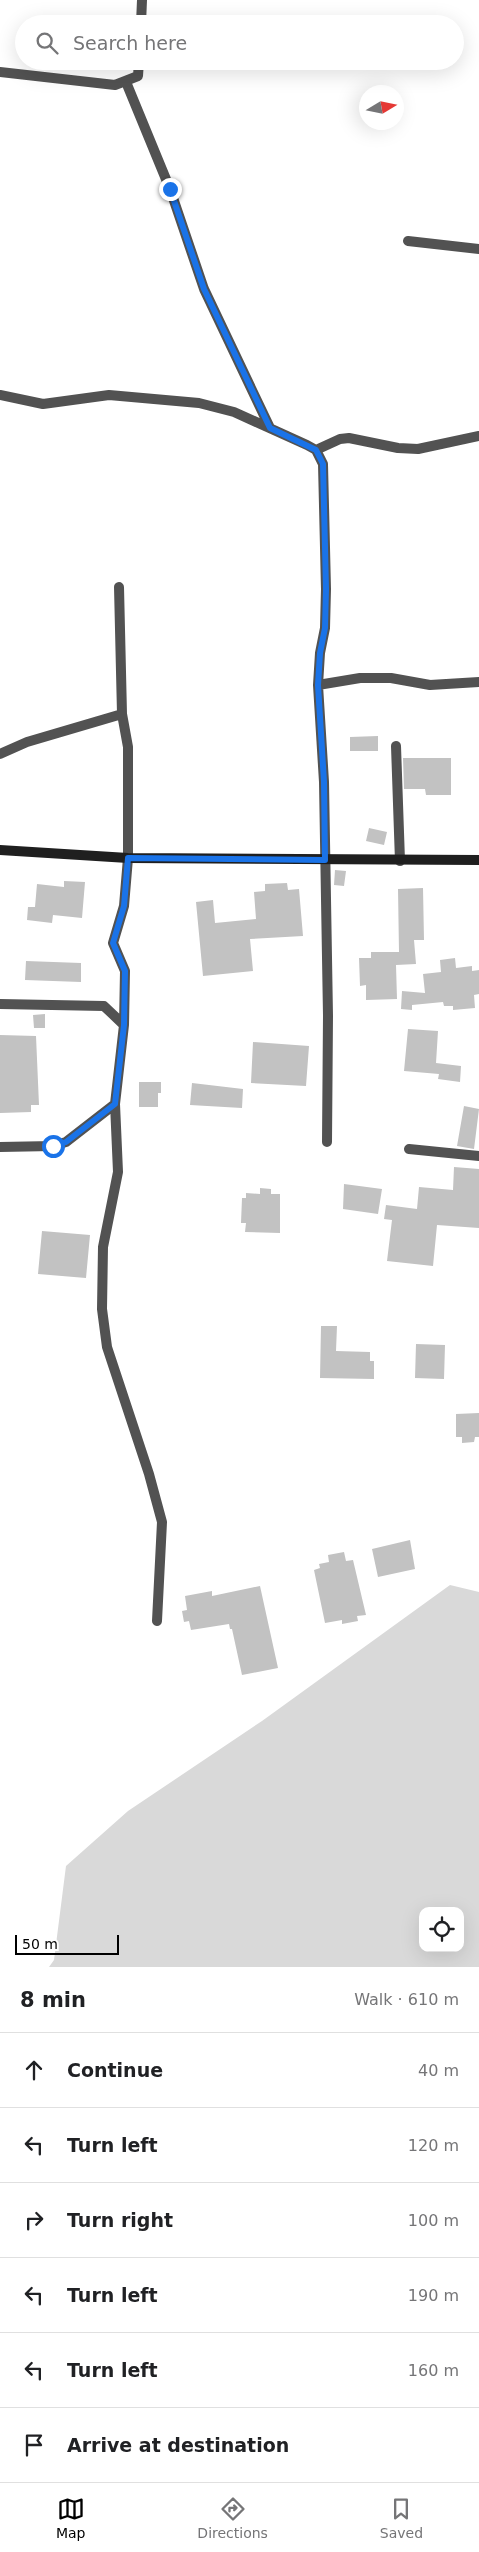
<!DOCTYPE html>
<html lang="en">
<head>
<meta charset="utf-8">
<style>
  :root { --surface:#fff; --page:#f6f6f6; --text:#202124; --muted:#757577; --line:#e0e0e0; --accent:#000 }
  body { margin:0; font-family:"DejaVu Sans",sans-serif; background:var(--page); color:var(--text) }
  .controls { position:absolute; right:15px; bottom:15px; display:grid; overflow:hidden; border-radius:10px; box-shadow:0 5px 20px #0002 }
  .controls button { width:45px; height:45px; display:grid; place-items:center; padding:0; border:0; border-bottom:1px solid var(--line); background:var(--surface); color:var(--text); font:25px sans-serif }
  .compass { position:absolute; left:359px; top:85px; width:45px; height:45px; border-radius:50%; background:var(--surface); box-shadow:0 5px 20px #0002; rotate:80deg }
  .scale { position:absolute; left:15px; bottom:12px; width:104px; box-sizing:border-box; padding-left:5px; border:2px solid #000; border-top:0; font-size:14px; line-height:18px; white-space:nowrap; color:#000; -webkit-text-stroke:4px #fff; paint-order:stroke }
  .stop { position:absolute; width:15px; height:15px; margin:-11px; border:4px solid #1a73e8; border-radius:50%; background:#fff }
  .stop.end { background:#1a73e8; border-color:#fff; box-shadow:0 1px 5px #0008 }
  .list { margin:0; padding:0; list-style:none }
  h2 { display:flex; justify-content:space-between; align-items:center; height:65px; margin:0; padding:0 20px; font-size:21px }
  h2 small { font-size:16px; font-weight:400; color:var(--muted) }
  .list li { display:grid; grid-template-columns:32px 1fr auto; gap:15px; align-items:center; box-sizing:border-box; height:75px; padding:0 20px; border-top:1px solid var(--line) }
  .list b { display:block; font-size:19px; white-space:nowrap }
  .list em { font-size:16px; font-style:normal; color:var(--muted) }
  .icon { flex:none; width:28px; height:28px; fill:none; stroke:currentColor; stroke-width:2; stroke-linecap:round; stroke-linejoin:round }
  .map { position:relative; flex:none; width:479px; height:1967px; overflow:hidden }
  .search { position:absolute; background:var(--surface); box-shadow:0 5px 20px #0002; left:15px; right:15px; top:15px; height:55px; display:flex; align-items:center; gap:12px; box-sizing:border-box; padding:0 18px; border-radius:28px; color:var(--muted); font-size:19px }
  .sheet { height:515px; background:var(--surface) }
  nav { display:flex; justify-content:space-around; align-items:center; box-sizing:border-box; height:70px; border-top:1px solid var(--line); background:var(--surface); font-size:14px; color:var(--muted) }
  nav a { display:grid; justify-items:center; gap:2px }
  nav .on { color:var(--accent) }
  .map>svg:first-child { display:block }
  .green { fill:#d9d9d9; fill-rule:evenodd }
  .building { fill:#c2c2c2 }
  .lines { fill:none; stroke-linecap:round; stroke-linejoin:round }
  .street { stroke:#525252; stroke-width:10 }
  .secondary { stroke:#1f1f1f; stroke-width:10 }
  .route { stroke:#1a73e8; stroke-width:6 }
</style>
</head>
<body>
<div class="map">
<svg width="479" height="1967" viewBox="0 0 479 1967">
  <rect width="100%" height="100%" fill="#fff"/>
  <path class="green" d="M 450,1585 L 479,1592 L 479,1967 L 49,1967 L 54,1960 L 66,1866 L 128,1811 L 262,1721 ZM 423,1911 L 460,1911 L 460,1948 L 423,1948 Z"/>
  <path class="building" d="M 378,736 L 378,751 L 350,751 L 350,737 Z
    M 403,758 L 451,758 L 451,795 L 426,795 L 425,789 L 404,789 Z
    M 369,828 L 387,832 L 384,845 L 366,841 Z
    M 335,870 L 346,871 L 344,886 L 334,885 Z
    M 64,881 L 85,882 L 82,918 L 53,915 L 52,923 L 27,920 L 28,907 L 35,907 L 37,884 L 64,887 Z
    M 287,883 L 288,890 L 299,889 L 303,936 L 250,939 L 253,971 L 203,976 L 196,902 L 213,900 L 215,923 L 256,919 L 254,892 L 265,891 L 265,884 Z
    M 423,888 L 424,940 L 414,940 L 416,964 L 396,965 L 397,999 L 366,1000 L 366,985 L 360,986 L 359,958 L 371,958 L 371,952 L 399,952 L 398,889 Z
    M 455,958 L 456,968 L 472,966 L 472,971 L 479,970 L 479,994 L 474,995 L 475,1008 L 453,1010 L 453,1006 L 444,1006 L 443,1002 L 412,1005 L 412,1010 L 401,1009 L 402,991 L 425,993 L 423,974 L 441,972 L 440,960 Z
    M 26,961 L 81,963 L 81,982 L 25,980 Z
    M 45,1014 L 45,1028 L 34,1028 L 33,1015 Z
    M 408,1029 L 438,1031 L 436,1063 L 461,1066 L 460,1082 L 438,1079 L 439,1074 L 404,1071 Z
    M 0,1035 L 36,1036 L 39,1105 L 31,1105 L 31,1112 L 0,1113 Z
    M 253,1042 L 309,1046 L 306,1086 L 251,1083 Z
    M 139,1082 L 161,1082 L 161,1093 L 158,1093 L 158,1107 L 139,1107 Z
    M 192,1083 L 243,1089 L 242,1108 L 190,1105 Z
    M 464,1106 L 479,1109 L 474,1149 L 457,1146 Z
    M 454,1167 L 479,1169 L 479,1228 L 437,1225 L 433,1266 L 387,1261 L 392,1220 L 384,1219 L 386,1205 L 417,1209 L 419,1187 L 453,1190 Z
    M 344,1184 L 382,1189 L 378,1214 L 343,1209 Z
    M 260,1188 L 271,1189 L 271,1194 L 280,1194 L 280,1233 L 245,1232 L 246,1223 L 241,1223 L 242,1198 L 246,1198 L 246,1193 L 260,1194 Z
    M 42,1231 L 90,1235 L 86,1278 L 38,1274 Z
    M 321,1326 L 337,1326 L 336,1351 L 370,1352 L 370,1361 L 374,1361 L 374,1379 L 320,1378 Z
    M 416,1344 L 445,1345 L 444,1379 L 415,1378 Z
    M 479,1413 L 479,1437 L 475,1437 L 474,1442 L 462,1443 L 462,1437 L 456,1437 L 456,1414 Z
    M 410,1540 L 415,1569 L 378,1577 L 372,1549 Z
    M 344,1552 L 346,1561 L 353,1560 L 366,1615 L 357,1616 L 358,1621 L 342,1624 L 342,1620 L 325,1623 L 314,1570 L 320,1568 L 319,1564 L 329,1562 L 328,1555 Z
    M 260,1586 L 278,1668 L 242,1675 L 232,1629 L 230,1629 L 229,1624 L 191,1630 L 189,1621 L 184,1622 L 182,1611 L 187,1610 L 185,1596 L 212,1591 L 212,1596 Z"/>
  <g class="lines">
    <path class="street" d="M 141,24 L 142,0
      M 0,72 L 115,85 L 138,76 L 139,61
      M 126,82 L 170,189 L 204,289 L 270,428
      M 408,241 L 479,249
      M 0,395 L 43,404 L 109,395 L 199,403 L 234,412 L 307,445 L 316,450 L 323,464 L 326,589 L 325,628 L 320,653 L 318,685 L 324,782 L 328,1016 L 327,1142
      M 316,450 L 340,439 L 349,438 L 398,448 L 418,449 L 479,436
      M 119,587 L 122,714 L 128,747 L 128,858 L 124,906 L 113,943 L 125,971 L 124,1025 L 115,1104 L 118,1172 L 103,1247 L 102,1309 L 107,1347 L 149,1474 L 162,1522 L 157,1621
      M 318,685 L 360,678 L 391,678 L 430,685 L 479,682
      M 396,746 L 400,861
      M 0,754 L 27,742 L 122,714
      M 0,1004 L 104,1006 L 124,1025
      M 0,1147 L 53,1146 L 66,1142 L 115,1104
      M 409,1149 L 479,1156"/>
    <path class="secondary" d="M 0,850 L 128,858 L 479,860"/>
  </g>
  <g class="lines">
    <path class="route" d="M 53,1146 L 66,1142 L 115,1104 L 124,1025 L 125,971 L 113,943 L 124,906 L 128,858 L 325,860 L 324,782 L 318,685 L 320,653 L 325,628 L 326,589 L 323,464 L 316,450 L 270,428 L 204,289 L 170,189"/>
  </g>
</svg>
<div class="controls">
<button><svg class="icon" aria-label="locate" viewBox="0 0 24 24"><circle cx="12" cy="12" r="6"/><path d="M12 2v4M12 18v4M2 12h4M18 12h4"/></svg></button>
</div>
<svg class="compass" viewBox="-18 -18 36 36"><path d="M0-13l5 13h-10z" fill="#e53935"/><path d="M0 13l5-13h-10z" fill="#757577"/></svg>
<div class="scale">50 m</div>
<div class="stop" style="left:53px;top:1146px"></div>
<div class="stop end" style="left:170px;top:189px"></div>
<div class="search"><svg class="icon" aria-label="search" viewBox="0 0 24 24"><circle cx="10" cy="10" r="6"/><path d="M15 15l6 6"/></svg>Search here</div>
</div>
<section class="sheet">
<h2>8 min<small>Walk · 610 m</small></h2>
<ul class="list">
<li><svg class="icon" aria-label="ahead" viewBox="0 0 24 24"><path d="M12 20V5M6 11l6-6 6 6"/></svg><div><b>Continue</b></div><em>40 m</em></li>
<li><svg class="icon" aria-label="left" viewBox="0 0 24 24"><path d="M17 20v-9H6M10 6l-5 5 5 5"/></svg><div><b>Turn left</b></div><em>120 m</em></li>
<li><svg class="icon" aria-label="right" viewBox="0 0 24 24"><path d="M7 20v-9h11M14 6l5 5-5 5"/></svg><div><b>Turn right</b></div><em>100 m</em></li>
<li><svg class="icon" aria-label="left" viewBox="0 0 24 24"><path d="M17 20v-9H6M10 6l-5 5 5 5"/></svg><div><b>Turn left</b></div><em>190 m</em></li>
<li><svg class="icon" aria-label="left" viewBox="0 0 24 24"><path d="M17 20v-9H6M10 6l-5 5 5 5"/></svg><div><b>Turn left</b></div><em>160 m</em></li>
<li><svg class="icon" aria-label="arrive" viewBox="0 0 24 24"><path d="M6 21V4h12l-3 4 3 4H6"/></svg><div><b>Arrive at destination</b></div></li>
</ul>
</section>
<nav>
<a class="on"><svg class="icon" aria-label="map" viewBox="0 0 24 24"><path d="M3 6l6-2 6 2 6-2v14l-6 2-6-2-6 2zM9 4v14M15 6v14"/></svg>Map</a>
<a><svg class="icon" aria-label="directions" viewBox="0 0 24 24"><path d="M12 3l9 9-9 9-9-9zM9 14v-3h6M13 9l2 2-2 2"/></svg>Directions</a>
<a><svg class="icon" aria-label="saved" viewBox="0 0 24 24"><path d="M7 4h10v16l-5-4-5 4z"/></svg>Saved</a>
</nav>
</body>
</html>
